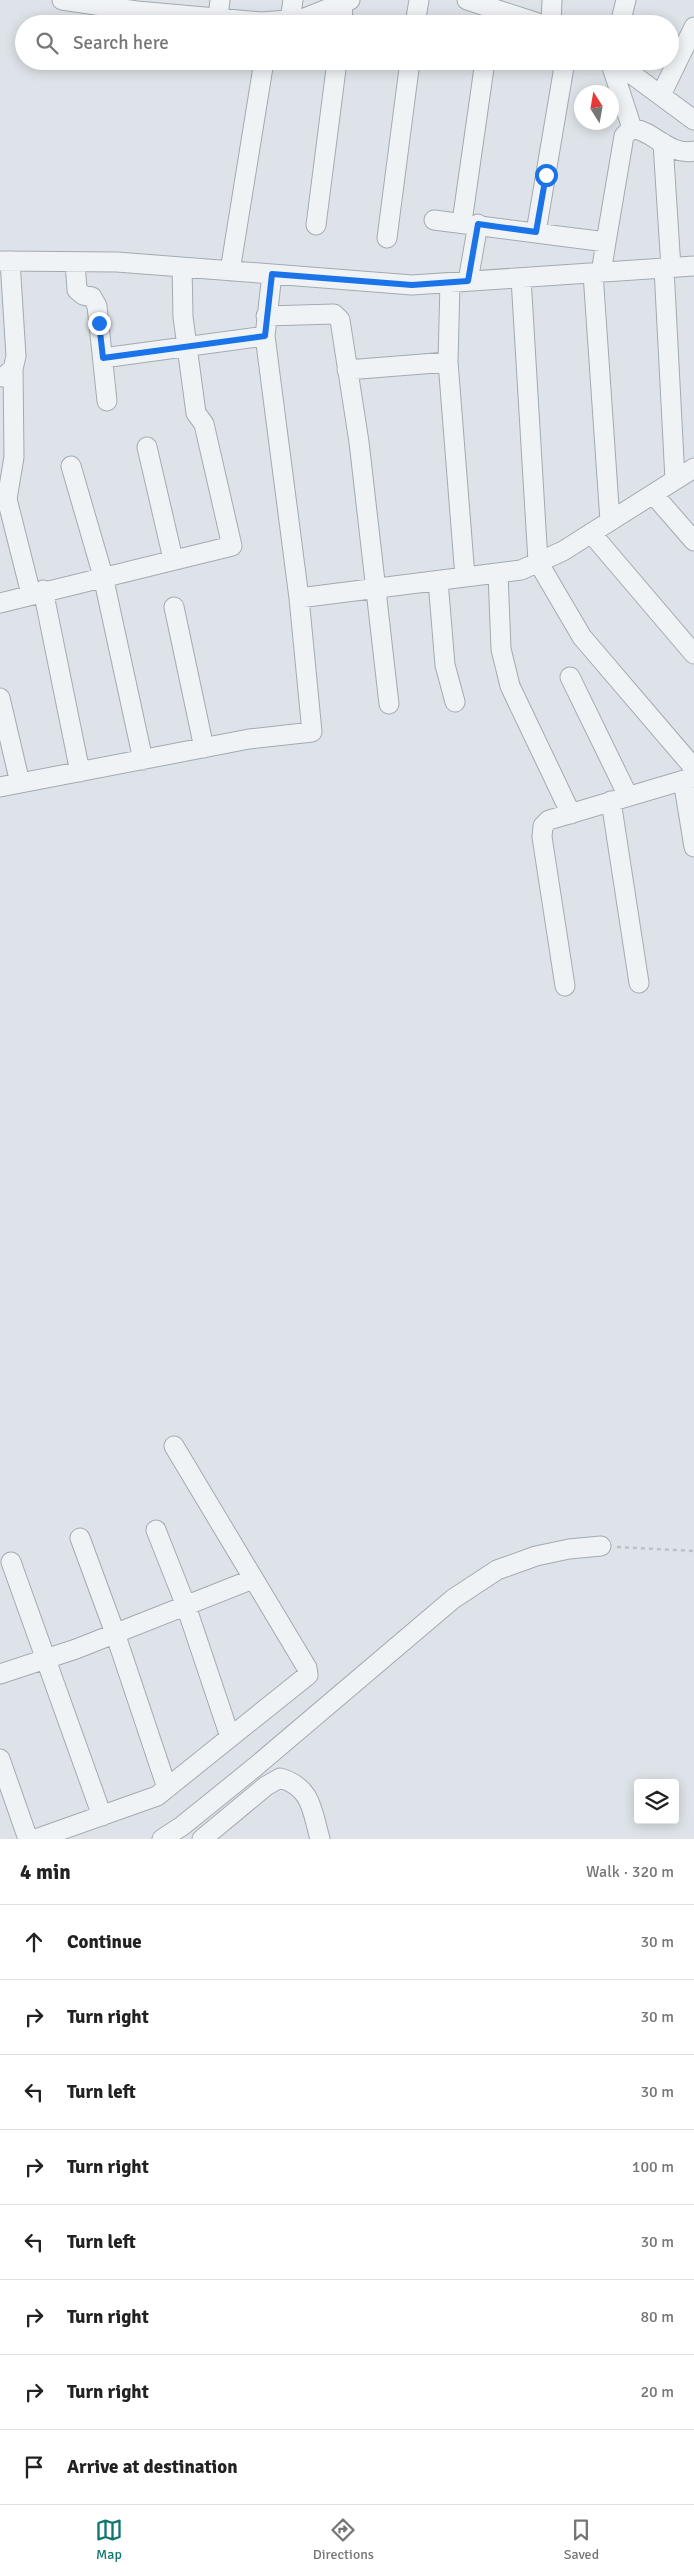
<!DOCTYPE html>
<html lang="en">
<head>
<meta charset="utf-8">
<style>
  :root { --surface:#fff; --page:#f6f6f6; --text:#222; --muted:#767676; --line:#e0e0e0; --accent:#0f766e }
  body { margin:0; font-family:Signika,sans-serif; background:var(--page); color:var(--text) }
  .controls { position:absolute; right:15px; bottom:15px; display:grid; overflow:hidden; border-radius:5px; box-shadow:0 2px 12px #0003 }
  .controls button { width:45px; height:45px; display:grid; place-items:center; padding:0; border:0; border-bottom:1px solid var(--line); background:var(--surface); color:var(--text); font:25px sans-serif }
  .compass { position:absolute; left:574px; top:85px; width:45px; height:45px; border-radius:50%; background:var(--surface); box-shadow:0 2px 12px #0003; rotate:349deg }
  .stop { position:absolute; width:15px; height:15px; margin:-11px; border:4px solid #1a73e8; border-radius:50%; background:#fff }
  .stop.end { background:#1a73e8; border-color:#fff; box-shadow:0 1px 5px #0008 }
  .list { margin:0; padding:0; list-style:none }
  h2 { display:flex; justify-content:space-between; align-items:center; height:65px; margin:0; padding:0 20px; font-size:21px }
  h2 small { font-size:16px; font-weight:400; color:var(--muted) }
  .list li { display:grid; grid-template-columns:32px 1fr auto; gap:15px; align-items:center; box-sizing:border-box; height:75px; padding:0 20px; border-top:1px solid var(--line) }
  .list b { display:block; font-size:19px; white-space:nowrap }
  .list em { font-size:16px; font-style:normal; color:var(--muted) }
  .icon { flex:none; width:28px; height:28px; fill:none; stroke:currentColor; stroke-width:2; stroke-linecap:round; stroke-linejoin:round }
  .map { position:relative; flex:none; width:694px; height:1839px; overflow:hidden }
  .search { position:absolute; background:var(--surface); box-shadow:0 2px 12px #0003; left:15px; right:15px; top:15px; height:55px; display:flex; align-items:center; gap:12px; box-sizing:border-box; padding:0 18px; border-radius:28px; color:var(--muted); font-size:19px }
  .sheet { height:665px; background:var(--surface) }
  nav { display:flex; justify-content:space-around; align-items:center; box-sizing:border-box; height:70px; border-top:1px solid var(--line); background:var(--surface); font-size:14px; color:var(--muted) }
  nav a { display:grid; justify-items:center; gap:2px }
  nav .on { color:var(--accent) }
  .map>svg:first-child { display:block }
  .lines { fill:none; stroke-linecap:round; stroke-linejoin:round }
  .minor-casing { stroke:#a2abb2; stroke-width:21 }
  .path { stroke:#bbc1c7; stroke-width:2.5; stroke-dasharray:4 4; stroke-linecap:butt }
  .minor { stroke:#f0f3f6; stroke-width:19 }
  .route { stroke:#1a73e8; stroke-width:6 }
</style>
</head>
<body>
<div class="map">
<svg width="694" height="1839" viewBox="0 0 694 1839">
  <rect width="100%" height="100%" fill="#dde3e8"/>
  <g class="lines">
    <g class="minor-casing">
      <path id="minor" d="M 62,0 L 137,11 L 261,22 L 302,19 L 350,0
        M 467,0 L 541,24
        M 218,18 L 220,0
        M 290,20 L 293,0
        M 342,24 L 343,3
        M 415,24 L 419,0
        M 551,24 L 552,0
        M 620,24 L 626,0
        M 610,61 L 632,128
        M 614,61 L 694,120
        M 661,95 L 694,27
        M 663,143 L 671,268
        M 434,220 L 606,242 L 601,273
        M 462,222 L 485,61
        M 316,225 L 337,61
        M 536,232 L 565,61
        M 387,238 L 410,61
        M 606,242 L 624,136 L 632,128 C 655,132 669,156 694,151
        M 0,261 L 117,262 L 272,274
        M 75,262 L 77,290 L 83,295 L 92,297 L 97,306 L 107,401
        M 664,268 L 675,480
        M 230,271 L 264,61
        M 593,273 L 610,521
        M 521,278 L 538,562 L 582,637 L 694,768
        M 468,281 L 478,224
        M 450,283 L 448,362 L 465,577
        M 266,316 L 334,314 L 340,320 L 359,442 L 389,704
        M 103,358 L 265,336
        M 13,369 L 14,457 L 7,499 L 31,594
        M 347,370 L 448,362
        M 3,377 L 13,369 L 16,356 L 10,261
        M 147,447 L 173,559
        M 71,466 L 103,576 L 143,760
        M 653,494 L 694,541
        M 591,533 L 694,654
        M 498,573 L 501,649 L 510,686 L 571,814
        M 438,581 L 445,665 L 455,702
        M 43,590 L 80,772
        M 299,598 L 521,570 L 563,551 L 694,468
        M 0,603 L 232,546 L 204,424 L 196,413 L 183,317 L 182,267
        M 174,607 L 204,748
        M 570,677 L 628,796
        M 0,698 L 20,783
        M 683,780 L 694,847
        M 0,787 L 249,739 L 312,732 L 299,598 L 265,336 L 272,274 L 412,285 L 694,266
        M 611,801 L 639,983
        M 565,986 L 542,837 L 543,826 L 549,820 L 694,777
        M 156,1530 L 186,1606 L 230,1737
        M 80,1538 L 115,1633 L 167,1788
        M 11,1562 L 102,1816
        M 0,1674 L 76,1649 L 253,1579
        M 0,1759 L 28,1839
        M 36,1839 L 157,1796 L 308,1675 L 307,1668 L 174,1446
        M 162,1839 L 182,1826 L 255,1767 L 453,1599 L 497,1570 L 536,1556 L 569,1549 L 601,1546
        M 202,1839 L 266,1786 L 280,1778 C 312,1787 312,1811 320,1839"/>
    </g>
    <path class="path" d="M 617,1547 L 694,1551"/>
    <use href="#minor" class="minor"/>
  </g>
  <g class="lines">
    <path class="route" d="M 99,323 L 103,358 L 265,336 L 272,274 L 412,285 L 468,281 L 478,224 L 536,232 L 546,175"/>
  </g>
</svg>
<div class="controls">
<button><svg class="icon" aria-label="layers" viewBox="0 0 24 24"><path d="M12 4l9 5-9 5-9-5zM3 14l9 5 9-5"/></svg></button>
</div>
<svg class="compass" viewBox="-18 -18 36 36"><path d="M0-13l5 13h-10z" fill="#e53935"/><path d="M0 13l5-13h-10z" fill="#767676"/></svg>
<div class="stop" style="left:546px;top:175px"></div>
<div class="stop end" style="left:99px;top:323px"></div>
<div class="search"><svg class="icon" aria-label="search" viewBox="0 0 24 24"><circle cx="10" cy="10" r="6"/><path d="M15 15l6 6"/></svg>Search here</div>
</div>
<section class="sheet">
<h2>4 min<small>Walk · 320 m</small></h2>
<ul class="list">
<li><svg class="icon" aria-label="ahead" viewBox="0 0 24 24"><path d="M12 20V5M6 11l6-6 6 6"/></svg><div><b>Continue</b></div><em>30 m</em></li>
<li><svg class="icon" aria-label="right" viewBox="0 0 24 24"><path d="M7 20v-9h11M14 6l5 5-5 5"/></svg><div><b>Turn right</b></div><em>30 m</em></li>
<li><svg class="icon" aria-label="left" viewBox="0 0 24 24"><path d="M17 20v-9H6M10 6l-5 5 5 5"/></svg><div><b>Turn left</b></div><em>30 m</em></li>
<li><svg class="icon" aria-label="right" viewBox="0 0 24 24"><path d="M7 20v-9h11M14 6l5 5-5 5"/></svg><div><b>Turn right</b></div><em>100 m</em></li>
<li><svg class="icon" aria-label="left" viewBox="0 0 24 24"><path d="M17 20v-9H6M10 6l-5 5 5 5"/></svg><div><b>Turn left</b></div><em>30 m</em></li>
<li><svg class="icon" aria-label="right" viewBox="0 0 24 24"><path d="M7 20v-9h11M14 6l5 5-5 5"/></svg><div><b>Turn right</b></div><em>80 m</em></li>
<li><svg class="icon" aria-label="right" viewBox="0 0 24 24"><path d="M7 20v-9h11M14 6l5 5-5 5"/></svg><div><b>Turn right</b></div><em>20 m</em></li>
<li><svg class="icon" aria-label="arrive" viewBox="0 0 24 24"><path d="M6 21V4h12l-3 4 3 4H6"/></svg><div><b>Arrive at destination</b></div></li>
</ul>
</section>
<nav>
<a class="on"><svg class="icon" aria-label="map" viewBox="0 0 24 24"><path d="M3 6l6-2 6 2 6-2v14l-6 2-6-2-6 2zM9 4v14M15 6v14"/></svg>Map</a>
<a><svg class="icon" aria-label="directions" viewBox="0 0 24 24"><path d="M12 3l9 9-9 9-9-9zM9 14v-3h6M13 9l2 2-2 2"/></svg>Directions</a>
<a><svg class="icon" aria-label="saved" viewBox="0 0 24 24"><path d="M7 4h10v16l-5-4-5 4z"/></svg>Saved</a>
</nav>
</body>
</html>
